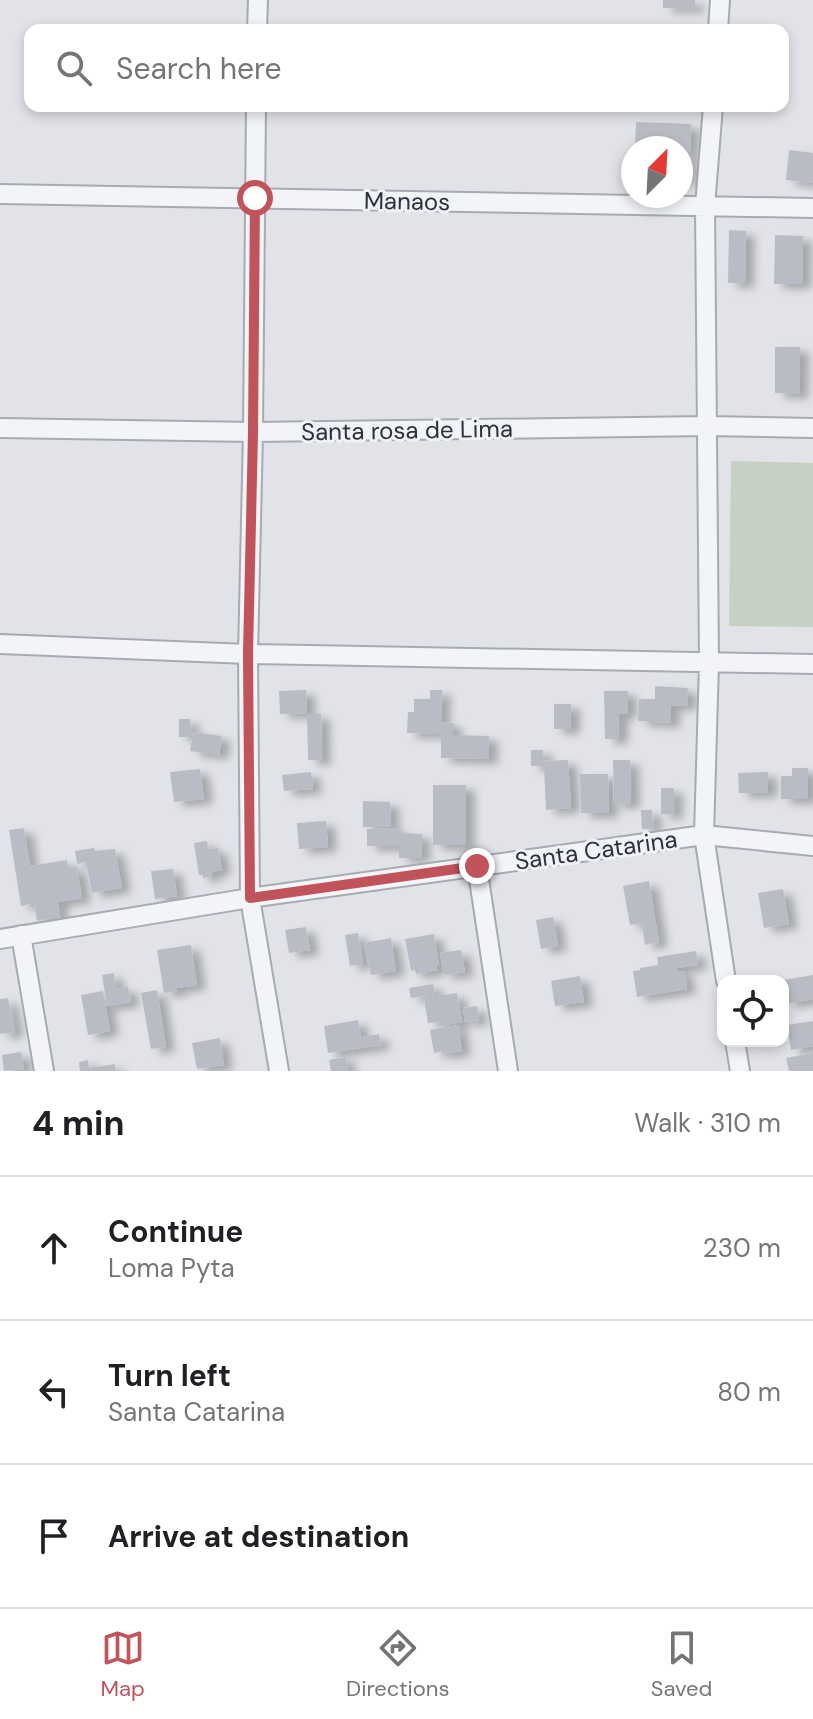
<!DOCTYPE html>
<html lang="en">
<head>
<meta charset="utf-8">
<style>
  :root { --surface:#fff; --page:#f6f6f6; --text:#202124; --muted:#757577; --line:#e0e0e0; --accent:#c1535b }
  body { margin:0; font-family:"DM Sans",sans-serif; background:var(--page); color:var(--text) }
  .controls { position:absolute; right:24px; bottom:24px; display:grid; overflow:hidden; border-radius:16px; box-shadow:0 4px 12px #0003 }
  .controls button { width:72px; height:72px; display:grid; place-items:center; padding:0; border:0; border-bottom:2px solid var(--line); background:var(--surface); color:var(--text); font:40px sans-serif }
  .compass { position:absolute; left:621px; top:136px; width:72px; height:72px; border-radius:50%; background:var(--surface); box-shadow:0 4px 12px #0003; rotate:24deg }
  .stop { position:absolute; width:24px; height:24px; margin:-18px; border:6px solid #c1535b; border-radius:50%; background:#fff }
  .stop.end { background:#c1535b; border-color:#fff; box-shadow:0 2px 8px #0008 }
  .list { margin:0; padding:0; list-style:none }
  h2 { display:flex; justify-content:space-between; align-items:center; height:104px; margin:0; padding:0 32px; font-size:34px }
  h2 small { font-size:26px; font-weight:400; color:var(--muted) }
  .list li { display:grid; grid-template-columns:52px 1fr auto; gap:24px; align-items:center; box-sizing:border-box; height:144px; padding:0 32px; border-top:2px solid var(--line) }
  .list b { display:block; font-size:30px; white-space:nowrap }
  .list p { margin:0; font-size:26px; white-space:nowrap; color:var(--muted) }
  .list em { font-size:26px; font-style:normal; color:var(--muted) }
  .icon { flex:none; width:44px; height:44px; fill:none; stroke:currentColor; stroke-width:2; stroke-linecap:round; stroke-linejoin:round }
  .map { position:relative; flex:none; width:813px; height:1071px; overflow:hidden }
  .search { position:absolute; background:var(--surface); box-shadow:0 4px 12px #0003; left:24px; right:24px; top:24px; height:88px; display:flex; align-items:center; gap:20px; box-sizing:border-box; padding:0 28px; border-radius:16px; color:var(--muted); font-size:30px }
  .sheet { height:536px; background:var(--surface) }
  nav { display:flex; justify-content:space-around; align-items:center; box-sizing:border-box; height:112px; border-top:2px solid var(--line); background:var(--surface); font-size:22px; color:var(--muted) }
  nav a { display:grid; justify-items:center; gap:4px }
  nav .on { color:var(--accent) }
  .map>svg:first-child { display:block }
  .green { fill:#c6d1c3 }
  .building { fill:#b9bcc4; filter:url(#shadow) }
  .lines { fill:none; stroke-linecap:round; stroke-linejoin:round }
  .street-casing { stroke:#a7aab2; stroke-width:22 }
  .street { stroke:#f3f4f7; stroke-width:18 }
  .route { stroke:#c1535b; stroke-width:10 }
  .labels { text-anchor:middle; dominant-baseline:central; stroke-width:6; stroke-linejoin:round; paint-order:stroke }
  .street-label { font-size:24px; fill:#2b313e; stroke:#f0f2f6 }
</style>
</head>
<body>
<div class="map">
<svg width="813" height="1071" viewBox="0 0 813 1071">
  <defs>
    <filter id="shadow"><feDropShadow dx="9" dy="5" stdDeviation="4" flood-color="#0004"/></filter>
  </defs>
  <rect width="100%" height="100%" fill="#e1e3e8"/>
  <path class="green" d="M 731,461 L 813,463 L 813,627 L 729,626 Z"/>
  <path class="building" d="M 663,0 L 695,0 L 695,8 L 663,8 Z
    M 636,122 L 691,124 L 689,181 L 681,181 L 681,148 L 635,148 Z
    M 789,150 L 813,153 L 813,183 L 786,180 Z
    M 729,230 L 746,231 L 745,283 L 728,283 Z
    M 775,235 L 803,236 L 802,284 L 774,284 Z
    M 775,347 L 800,347 L 799,394 L 775,393 Z
    M 655,686 L 688,688 L 687,706 L 671,705 L 671,723 L 638,721 L 639,699 L 655,699 Z
    M 306,690 L 307,713 L 280,714 L 279,691 Z
    M 430,690 L 442,690 L 441,722 L 453,723 L 453,735 L 489,736 L 489,759 L 441,758 L 441,734 L 407,733 L 408,712 L 414,712 L 414,699 L 430,699 Z
    M 604,691 L 628,691 L 628,714 L 619,714 L 619,739 L 605,739 Z
    M 554,704 L 571,704 L 571,729 L 554,729 Z
    M 307,714 L 321,714 L 322,760 L 308,760 Z
    M 179,719 L 190,719 L 191,737 L 179,737 Z
    M 193,732 L 222,736 L 219,755 L 190,751 Z
    M 531,750 L 543,750 L 544,761 L 568,760 L 571,808 L 546,810 L 544,766 L 531,766 Z
    M 613,760 L 630,760 L 631,803 L 614,804 Z
    M 792,768 L 808,768 L 808,799 L 781,799 L 781,776 L 792,776 Z
    M 200,769 L 204,799 L 174,802 L 170,772 Z
    M 311,772 L 313,789 L 284,791 L 282,775 Z
    M 768,772 L 768,793 L 739,793 L 738,773 Z
    M 580,774 L 608,774 L 609,813 L 581,813 Z
    M 433,785 L 466,785 L 466,845 L 433,845 Z
    M 661,788 L 674,788 L 674,814 L 661,814 Z
    M 363,801 L 390,802 L 391,827 L 363,827 Z
    M 641,810 L 652,810 L 653,829 L 642,829 Z
    M 326,821 L 328,847 L 299,849 L 297,823 Z
    M 24,828 L 30,866 L 67,860 L 68,868 L 77,867 L 82,898 L 58,902 L 61,922 L 48,924 L 47,919 L 37,921 L 34,903 L 21,906 L 9,830 Z
    M 398,828 L 398,833 L 422,834 L 421,858 L 399,858 L 399,846 L 367,846 L 367,829 Z
    M 207,841 L 208,849 L 218,848 L 222,870 L 211,872 L 212,876 L 203,878 L 203,875 L 199,875 L 194,843 Z
    M 94,848 L 95,851 L 115,849 L 122,888 L 92,893 L 86,862 L 77,864 L 75,851 Z
    M 173,869 L 177,896 L 155,899 L 151,871 Z
    M 649,881 L 659,942 L 645,945 L 642,923 L 630,925 L 623,886 Z
    M 783,889 L 789,924 L 764,928 L 758,893 Z
    M 553,917 L 558,946 L 541,949 L 536,920 Z
    M 306,927 L 310,950 L 289,953 L 285,930 Z
    M 358,933 L 363,964 L 350,966 L 345,935 Z
    M 434,934 L 439,966 L 436,966 L 437,970 L 416,974 L 415,970 L 411,971 L 405,939 Z
    M 391,938 L 396,971 L 371,975 L 364,943 Z
    M 191,945 L 197,985 L 177,988 L 177,991 L 164,993 L 157,950 Z
    M 461,950 L 465,972 L 444,975 L 440,953 Z
    M 696,951 L 698,965 L 676,968 L 677,972 L 684,971 L 687,989 L 637,997 L 633,971 L 640,970 L 640,968 L 658,965 L 657,957 Z
    M 114,973 L 116,989 L 128,987 L 131,1002 L 107,1006 L 102,975 Z
    M 813,975 L 813,999 L 786,1004 L 783,980 Z
    M 580,976 L 584,1002 L 555,1006 L 551,981 Z
    M 433,984 L 435,994 L 411,998 L 409,988 Z
    M 157,990 L 166,1047 L 151,1049 L 141,993 Z
    M 103,991 L 110,1031 L 88,1035 L 81,995 Z
    M 457,993 L 462,1022 L 439,1026 L 439,1022 L 428,1023 L 424,998 Z
    M 8,998 L 15,1032 L 0,1034 L 0,999 Z
    M 477,1006 L 479,1020 L 465,1022 L 463,1008 Z
    M 358,1020 L 361,1037 L 379,1034 L 381,1045 L 328,1053 L 324,1026 Z
    M 813,1021 L 813,1046 L 791,1050 L 787,1025 Z
    M 458,1025 L 462,1051 L 442,1054 L 442,1051 L 434,1053 L 430,1030 Z
    M 220,1038 L 224,1065 L 197,1069 L 192,1043 Z
    M 21,1052 L 24,1069 L 4,1071 L 2,1055 Z
    M 813,1053 L 813,1071 L 789,1071 L 786,1058 Z
    M 346,1057 L 348,1071 L 331,1071 L 329,1060 Z
    M 88,1060 L 89,1068 L 115,1064 L 116,1071 L 80,1071 L 79,1062 Z"/>
  <g class="lines">
    <g class="street-casing">
      <path id="street" d="M 257,30 L 258,0
        M 718,30 L 720,0
        M 256,106 L 253,432 L 248,654 L 250,898 L 279,1071
        M 713,106 L 705,206 L 709,663 L 704,835 L 726,981
        M 0,194 L 813,208
        M 0,428 L 253,432 L 707,426 L 813,428
        M 0,644 L 248,654 L 813,664
        M 477,866 L 508,1071
        M 21,935 L 44,1071
        M 0,939 L 250,898 L 704,835 L 813,846
        M 735,1041 L 740,1071"/>
    </g>
    <use href="#street" class="street"/>
  </g>
  <g class="lines">
    <path class="route" d="M 255,198 L 253,432 L 248,654 L 250,898 L 477,866"/>
  </g>
  <g class="labels">
    <g class="street-label">
      <text transform="translate(407 201) rotate(1)">Manaos</text>
      <text transform="translate(407 430) rotate(-1)">Santa rosa de Lima</text>
      <text transform="translate(596 850) rotate(-8)">Santa Catarina</text>
    </g>
  </g>
</svg>
<div class="controls">
<button><svg class="icon" aria-label="locate" viewBox="0 0 24 24"><circle cx="12" cy="12" r="6"/><path d="M12 2v4M12 18v4M2 12h4M18 12h4"/></svg></button>
</div>
<svg class="compass" viewBox="-18 -18 36 36"><path d="M0-13l5 13h-10z" fill="#e53935"/><path d="M0 13l5-13h-10z" fill="#757577"/></svg>
<div class="stop" style="left:255px;top:198px"></div>
<div class="stop end" style="left:477px;top:866px"></div>
<div class="search"><svg class="icon" aria-label="search" viewBox="0 0 24 24"><circle cx="10" cy="10" r="6"/><path d="M15 15l6 6"/></svg>Search here</div>
</div>
<section class="sheet">
<h2>4 min<small>Walk · 310 m</small></h2>
<ul class="list">
<li><svg class="icon" aria-label="ahead" viewBox="0 0 24 24"><path d="M12 20V5M6 11l6-6 6 6"/></svg><div><b>Continue</b><p>Loma Pyta</p></div><em>230 m</em></li>
<li><svg class="icon" aria-label="left" viewBox="0 0 24 24"><path d="M17 20v-9H6M10 6l-5 5 5 5"/></svg><div><b>Turn left</b><p>Santa Catarina</p></div><em>80 m</em></li>
<li><svg class="icon" aria-label="arrive" viewBox="0 0 24 24"><path d="M6 21V4h12l-3 4 3 4H6"/></svg><div><b>Arrive at destination</b></div></li>
</ul>
</section>
<nav>
<a class="on"><svg class="icon" aria-label="map" viewBox="0 0 24 24"><path d="M3 6l6-2 6 2 6-2v14l-6 2-6-2-6 2zM9 4v14M15 6v14"/></svg>Map</a>
<a><svg class="icon" aria-label="directions" viewBox="0 0 24 24"><path d="M12 3l9 9-9 9-9-9zM9 14v-3h6M13 9l2 2-2 2"/></svg>Directions</a>
<a><svg class="icon" aria-label="saved" viewBox="0 0 24 24"><path d="M7 4h10v16l-5-4-5 4z"/></svg>Saved</a>
</nav>
</body>
</html>
